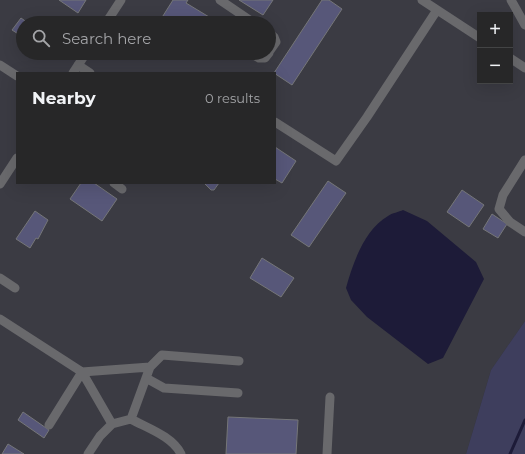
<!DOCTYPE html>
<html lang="en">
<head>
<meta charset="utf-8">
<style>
  :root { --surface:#272728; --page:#2f2f30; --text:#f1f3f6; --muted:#a4a5a8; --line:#434445 }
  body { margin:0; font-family:Montserrat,sans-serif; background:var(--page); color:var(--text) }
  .controls { position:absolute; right:12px; top:12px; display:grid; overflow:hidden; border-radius:0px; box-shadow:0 4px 16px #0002 }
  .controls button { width:36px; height:36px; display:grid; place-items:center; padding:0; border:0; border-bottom:1px solid var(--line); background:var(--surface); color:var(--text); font:20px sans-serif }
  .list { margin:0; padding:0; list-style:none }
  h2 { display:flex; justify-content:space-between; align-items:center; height:52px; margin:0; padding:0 16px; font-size:17px }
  h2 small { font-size:13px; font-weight:400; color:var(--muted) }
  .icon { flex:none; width:22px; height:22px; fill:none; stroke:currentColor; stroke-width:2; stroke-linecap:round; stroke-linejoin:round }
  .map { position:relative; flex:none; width:525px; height:454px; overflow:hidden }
  .search { position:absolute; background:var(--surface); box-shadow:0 4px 16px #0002; left:16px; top:16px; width:260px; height:44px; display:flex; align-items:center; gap:10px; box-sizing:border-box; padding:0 14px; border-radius:22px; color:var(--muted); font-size:15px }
  .panel { position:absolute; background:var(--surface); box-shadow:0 4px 16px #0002; left:16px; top:72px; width:260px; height:112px; border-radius:0px }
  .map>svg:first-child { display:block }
  .built { fill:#3b3b43; fill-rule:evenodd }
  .green { fill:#3e3e5d }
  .water { fill:#1d1b38 }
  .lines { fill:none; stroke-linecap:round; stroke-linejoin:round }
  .stream { stroke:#1d1b38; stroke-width:3 }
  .building { fill:#575779; stroke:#757678 }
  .minor { stroke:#69696c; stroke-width:9 }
</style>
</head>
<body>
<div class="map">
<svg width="525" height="454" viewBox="0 0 525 454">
  <rect width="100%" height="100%" fill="#343436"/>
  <path class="built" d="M 0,0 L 525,0 L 525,321 L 491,370 L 466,454 L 0,454 ZM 480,15 L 510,15 L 510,81 L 480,81 ZM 23,23 L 269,23 L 269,53 L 23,53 ZM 17,73 L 275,73 L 275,183 L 17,183 Z"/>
  <path class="green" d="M 525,321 L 525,454 L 466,454 L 491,370 Z"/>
  <path class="water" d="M 403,210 L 427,221 L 476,262 L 484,279 L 443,358 L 428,364 L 367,317 L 351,300 L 346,288 C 353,263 364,230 388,216 C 392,213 399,212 403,210 Z"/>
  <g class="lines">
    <path class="stream" d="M 510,454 L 525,420"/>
  </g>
  <path class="building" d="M 59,0 L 86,0 L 78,13 Z
    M 173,0 L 188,0 L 186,3 L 219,23 L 167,23 L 161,19 Z
    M 239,0 L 273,0 L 263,15 Z
    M 322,0 L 329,0 L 342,9 L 292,85 L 274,73 Z
    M 21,18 L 28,23 L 23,23 L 23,37 L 12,30 Z
    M 275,147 L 296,161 L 282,183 L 275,179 Z
    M 328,181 L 346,193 L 309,247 L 291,235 Z
    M 81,183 L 94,183 L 117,199 L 102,221 L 70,199 Z
    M 204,183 L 219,183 L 214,190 L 211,190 Z
    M 462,190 L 484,205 L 469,227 L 447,212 Z
    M 35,211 L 48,220 L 38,239 L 36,238 L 30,248 L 16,239 Z
    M 492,214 L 507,224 L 498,238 L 483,229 Z
    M 262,258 L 294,278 L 281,297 L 250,278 Z
    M 23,412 L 49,430 L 44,438 L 18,420 Z
    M 228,417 L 298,420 L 296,454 L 226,454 Z
    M 8,444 L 24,454 L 2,454 Z"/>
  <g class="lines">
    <path class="minor" d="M 220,0 L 254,23
      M 422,0 L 480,38
      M 511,0 L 525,25
      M 106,23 L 121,0
      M 269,33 L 274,37 L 276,42 L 269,52
      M 250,53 L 259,58 L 265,58 L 269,53
      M 510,58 L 525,68
      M 0,65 L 17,76
      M 78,65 L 90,73
      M 73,73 L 86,53
      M 275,122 L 336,161 L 367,117 L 437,10
      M 525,160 L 503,195 L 499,209 L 510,222 L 525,232
      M 114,183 L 122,189
      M 0,184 L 17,158
      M 0,278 L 15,288
      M 0,319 L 82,372 L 150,367
      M 146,378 L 164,388 L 238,393
      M 131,419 C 147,428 172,436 181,454
      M 49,425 L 82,372 L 112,424
      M 88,454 L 100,436 L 112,424 L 131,419 L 150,367 L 162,355 L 239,361
      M 327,454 L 330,397"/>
  </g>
</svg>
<div class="controls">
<button>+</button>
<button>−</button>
</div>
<div class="search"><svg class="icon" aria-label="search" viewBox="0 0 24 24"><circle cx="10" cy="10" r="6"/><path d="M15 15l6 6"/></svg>Search here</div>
<section class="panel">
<h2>Nearby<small>0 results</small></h2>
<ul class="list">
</ul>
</section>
</div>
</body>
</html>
